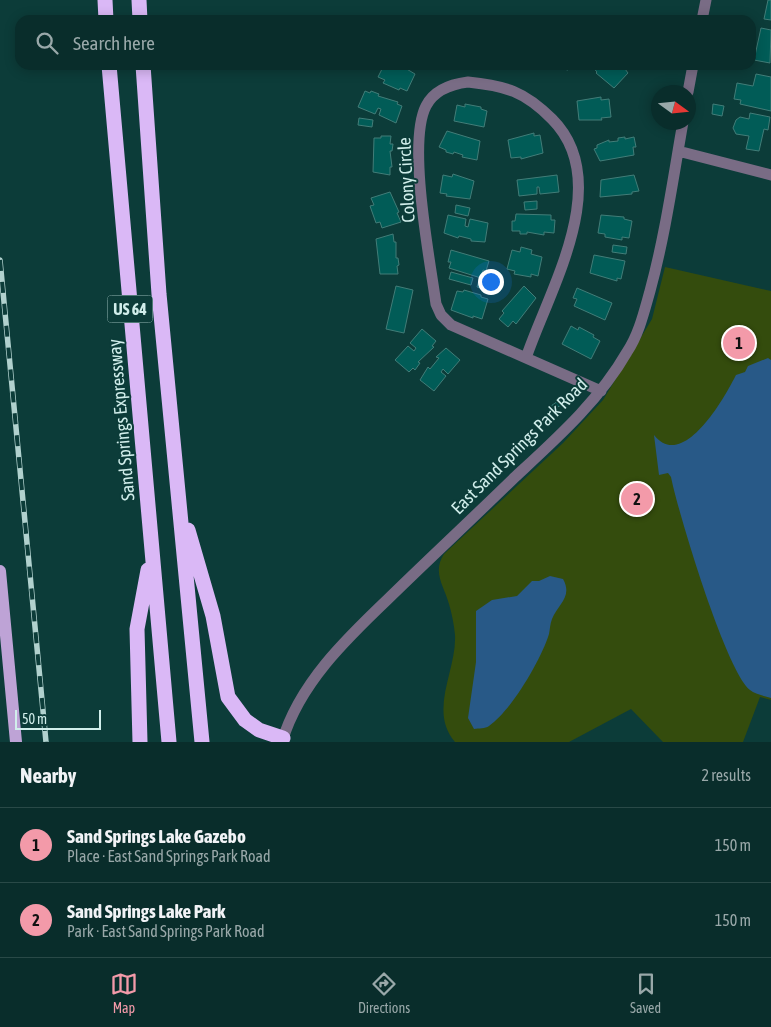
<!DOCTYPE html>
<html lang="en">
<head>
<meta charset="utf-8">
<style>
  :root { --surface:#092d2b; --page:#173937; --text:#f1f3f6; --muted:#99a8a9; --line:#294947; --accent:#f39aa9 }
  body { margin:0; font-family:"Asap Condensed",sans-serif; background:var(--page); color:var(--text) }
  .compass { position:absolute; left:651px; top:85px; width:45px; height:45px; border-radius:50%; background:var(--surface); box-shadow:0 2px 12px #0003; rotate:105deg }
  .scale { position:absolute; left:15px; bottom:12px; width:86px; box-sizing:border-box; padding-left:5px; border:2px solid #d1eeeb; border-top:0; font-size:14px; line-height:18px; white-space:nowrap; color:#d1eeeb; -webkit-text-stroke:4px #0c3c39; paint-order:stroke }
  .you { position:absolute; left:490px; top:281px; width:18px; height:18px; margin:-12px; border:4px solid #fff; border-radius:50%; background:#1a73e8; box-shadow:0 0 0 8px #1a73e833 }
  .badge { display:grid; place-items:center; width:32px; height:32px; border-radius:50%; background:var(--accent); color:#111; font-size:16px; font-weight:700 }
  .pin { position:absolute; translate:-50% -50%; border:2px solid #fff; box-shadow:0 1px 5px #0006 }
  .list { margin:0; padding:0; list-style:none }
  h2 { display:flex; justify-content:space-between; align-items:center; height:65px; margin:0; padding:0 20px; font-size:21px }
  h2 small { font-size:16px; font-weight:400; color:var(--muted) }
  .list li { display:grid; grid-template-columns:32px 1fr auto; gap:15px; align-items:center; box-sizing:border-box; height:75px; padding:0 20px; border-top:1px solid var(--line) }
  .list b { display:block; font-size:19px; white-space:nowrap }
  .list p { margin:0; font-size:16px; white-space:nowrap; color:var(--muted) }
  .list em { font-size:16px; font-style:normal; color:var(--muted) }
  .icon { flex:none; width:28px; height:28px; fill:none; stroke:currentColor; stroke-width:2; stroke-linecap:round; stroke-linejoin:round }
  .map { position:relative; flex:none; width:771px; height:742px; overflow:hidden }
  .search { position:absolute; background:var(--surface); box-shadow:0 2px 12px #0003; left:15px; right:15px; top:15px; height:55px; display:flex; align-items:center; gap:12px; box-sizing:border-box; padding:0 18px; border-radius:15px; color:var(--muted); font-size:19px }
  .sheet { height:215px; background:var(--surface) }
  nav { display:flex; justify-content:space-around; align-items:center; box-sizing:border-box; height:70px; border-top:1px solid var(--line); background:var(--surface); font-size:14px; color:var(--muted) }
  nav a { display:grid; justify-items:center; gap:2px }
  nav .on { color:var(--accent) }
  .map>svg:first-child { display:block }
  .green { fill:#344c0d }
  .water { fill:#285987 }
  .building { fill:#015c57; stroke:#427d78 }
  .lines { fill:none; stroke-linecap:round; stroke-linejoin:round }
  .minor { stroke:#796c85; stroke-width:11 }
  .major { stroke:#bea3d6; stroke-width:12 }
  .highway { stroke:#dab8f6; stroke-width:15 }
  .rail-casing { stroke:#b1d1ce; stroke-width:5.5 }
  .rail { stroke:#0c3c39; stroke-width:4; stroke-dasharray:11; stroke-linecap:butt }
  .labels { text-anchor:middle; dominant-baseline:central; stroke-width:4; stroke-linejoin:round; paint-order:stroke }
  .shield { fill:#0c3c39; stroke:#96b9b6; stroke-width:1 }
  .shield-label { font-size:16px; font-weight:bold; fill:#d1eeeb }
  .street-label { font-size:18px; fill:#d1eeeb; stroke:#0c3c39 }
</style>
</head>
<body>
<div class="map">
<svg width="771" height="742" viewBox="0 0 771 742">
  <rect width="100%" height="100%" fill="#0c3c39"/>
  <path class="green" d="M 665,267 L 771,291 L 771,700 L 760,697 L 743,742 L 663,742 L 631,709 L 569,742 L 455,742 C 428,711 457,670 455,635 C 454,625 452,614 449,604 C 444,586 432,572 444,554 L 563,443 L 603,400 L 652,319 Z"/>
  <path class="water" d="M 768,358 L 771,360 L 771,698 C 764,696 755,694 750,690 C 726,671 678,512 671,477 L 668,473 L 659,475 L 654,435 C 683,472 725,397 736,375 L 745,372 L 748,366 Z
    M 550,576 L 563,579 C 573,597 558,604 552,619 C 550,624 550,629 549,634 C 541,660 511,711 489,726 C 485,729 479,728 474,729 L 468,718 L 476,662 L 476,611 L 492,600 L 517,596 L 532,581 L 539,581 Z"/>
  <path class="building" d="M 768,0 L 771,0 L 771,20 L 764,19 Z
    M 761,28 L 771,30 L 770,63 L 754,60 Z
    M 384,65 L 400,65 L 415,74 L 407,91 L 400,88 L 399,90 L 383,83 L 385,80 L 378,77 Z
    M 555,65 L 578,65 L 577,69 L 568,67 L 568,70 L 555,67 Z
    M 591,65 L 622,65 L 628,73 L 614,88 L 596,73 L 597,72 Z
    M 756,74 L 771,77 L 771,111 L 740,104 L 741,100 L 734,99 L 737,83 L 753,86 Z
    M 365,91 L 370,93 L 371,91 L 379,94 L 378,96 L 398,102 L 397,104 L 402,106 L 396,123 L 379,115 L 381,109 L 378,108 L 375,114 L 358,107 Z
    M 601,97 L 601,100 L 609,99 L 611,117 L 601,118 L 602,120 L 579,120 L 577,101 Z
    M 465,104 L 481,107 L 481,109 L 487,111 L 484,127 L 454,121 L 457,105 L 465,107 Z
    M 713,104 L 724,106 L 722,116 L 712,114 Z
    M 750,113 L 770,117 L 768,130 L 764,129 L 759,151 L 746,149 L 749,136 L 736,134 L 733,128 L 736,120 L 740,117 L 749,119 Z
    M 359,118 L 373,120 L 372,127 L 358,125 Z
    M 447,131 L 480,141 L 477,160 L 462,157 L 463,155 L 454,152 L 453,154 L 446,152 L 446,150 L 439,147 Z
    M 534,133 L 534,136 L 540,135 L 543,153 L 521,159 L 521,157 L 511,158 L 508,140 Z
    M 381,136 L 391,136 L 390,144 L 393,144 L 392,151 L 390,151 L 392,167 L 390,167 L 390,175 L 373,172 L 374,138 L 381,138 Z
    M 625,137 L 625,139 L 634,137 L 636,147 L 633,147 L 634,155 L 600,161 L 594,149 L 597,148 L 597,145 L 609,140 L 609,142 L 618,141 L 618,138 Z
    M 453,174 L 474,181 L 470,199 L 446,196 L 447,194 L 440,193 L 443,175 L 452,177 Z
    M 557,175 L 559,192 L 540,194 L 539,187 L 537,187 L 537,194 L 519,196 L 517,180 Z
    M 634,175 L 639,191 L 632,192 L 632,194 L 600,197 L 601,180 Z
    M 390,192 L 399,212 L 397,213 L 401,222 L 382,228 L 380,222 L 376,223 L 370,206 L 374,205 L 371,198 Z
    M 537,201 L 537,209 L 525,210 L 524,202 Z
    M 456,205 L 470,208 L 468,216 L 455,213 Z
    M 516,214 L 551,215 L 551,220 L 555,220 L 554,233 L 544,232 L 544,235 L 527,232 L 527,234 L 520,234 L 520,231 L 512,231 L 512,221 L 515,221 Z
    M 448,215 L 466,219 L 465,226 L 468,227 L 470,219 L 488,223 L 485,242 L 471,241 L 471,239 L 459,236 L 458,238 L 444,233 Z
    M 601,215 L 624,217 L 624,219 L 632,221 L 629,238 L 622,237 L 622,240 L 605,237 L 605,234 L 598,233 Z
    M 393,234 L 394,242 L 396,242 L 396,258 L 398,258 L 399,265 L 397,266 L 398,274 L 380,274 L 376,239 Z
    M 613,245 L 627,247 L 626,254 L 612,252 Z
    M 521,247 L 532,250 L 531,254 L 542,257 L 538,276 L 531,274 L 531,277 L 514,274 L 515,271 L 507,269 L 512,250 L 520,252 Z
    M 451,250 L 489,261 L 486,271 L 483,270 L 481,278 L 449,268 L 451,262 L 448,262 Z
    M 594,255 L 625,261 L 621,279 L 617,278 L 617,281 L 590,273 Z
    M 451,272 L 473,278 L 471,285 L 449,279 Z
    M 479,280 L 492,285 L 490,291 L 477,287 Z
    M 396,286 L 413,290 L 404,333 L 386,329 Z
    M 524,286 L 536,298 L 516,324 L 513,321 L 508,327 L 499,319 L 504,313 L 502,311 Z
    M 577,288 L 612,303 L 605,320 L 574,306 L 577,299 L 573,298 Z
    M 464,290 L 481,295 L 481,297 L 488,299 L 482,319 L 473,316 L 473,318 L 451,310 L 457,291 L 463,292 Z
    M 571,326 L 578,330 L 579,327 L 594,335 L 593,337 L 600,341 L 591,359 L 562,344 Z
    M 422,329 L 436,341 L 432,346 L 434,347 L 418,362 L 420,363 L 415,370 L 413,368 L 409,372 L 395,360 L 408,346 L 414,351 L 416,348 L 410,343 Z
    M731 343a8 8 0 1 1 16 0a8 8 0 1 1-16 0Z
    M 446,348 L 460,360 L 448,374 L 443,369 L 441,372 L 446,376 L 434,391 L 420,380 L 428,367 L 430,369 L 439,358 L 436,357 Z
    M 558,401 L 561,405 L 553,410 L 551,406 Z"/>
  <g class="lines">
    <path class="minor" d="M 702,20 L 706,0
      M 468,82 C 506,86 524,91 552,119 C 615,182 549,290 526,358 L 451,325 L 441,315 L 436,304 C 430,260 407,143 426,106 C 434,90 452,84 468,82 Z
      M 688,92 L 693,65
      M 678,151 L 771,175
      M 526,358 L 601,391
      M 282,742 C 299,684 346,639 388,599 C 430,558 473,518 515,477 C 556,439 599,401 627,352 C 639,334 644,312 650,291 C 665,236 673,179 683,122"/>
    <path class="major" d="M 0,571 L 16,742"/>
    <path class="highway" d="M 105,0 L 106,20
      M 139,0 L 140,20
      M 109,65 L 169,742
      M 143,65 L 159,294 L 202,742
      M 188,530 L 213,616 L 228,697 L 245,720 L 259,730 L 283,738
      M 140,742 L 137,629 L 148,570"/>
    <g class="rail-casing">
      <path id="rail" d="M 0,260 L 46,742"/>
    </g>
    <use href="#rail" class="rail"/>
  </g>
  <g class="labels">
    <rect class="shield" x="107.5" y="295.5" width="45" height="27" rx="4"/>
    <g class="shield-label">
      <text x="130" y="309">US 64</text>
    </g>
    <g class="street-label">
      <text transform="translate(406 180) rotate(-93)">Colony Circle</text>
      <text transform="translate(121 420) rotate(-95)">Sand Springs Expressway</text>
      <text transform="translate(519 446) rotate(-45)">East Sand Springs Park Road</text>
    </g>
  </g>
</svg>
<svg class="compass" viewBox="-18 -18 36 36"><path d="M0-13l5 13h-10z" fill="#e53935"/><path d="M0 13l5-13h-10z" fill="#99a8a9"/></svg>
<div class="scale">50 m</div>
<div class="you"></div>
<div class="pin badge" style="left:739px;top:343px">1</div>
<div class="pin badge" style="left:637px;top:499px">2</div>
<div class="search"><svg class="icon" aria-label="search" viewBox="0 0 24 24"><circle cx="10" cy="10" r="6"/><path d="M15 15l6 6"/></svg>Search here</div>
</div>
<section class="sheet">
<h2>Nearby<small>2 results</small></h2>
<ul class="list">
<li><span class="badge">1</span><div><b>Sand Springs Lake Gazebo</b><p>Place · East Sand Springs Park Road</p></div><em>150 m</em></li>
<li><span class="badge">2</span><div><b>Sand Springs Lake Park</b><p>Park · East Sand Springs Park Road</p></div><em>150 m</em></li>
</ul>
</section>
<nav>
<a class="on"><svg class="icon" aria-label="map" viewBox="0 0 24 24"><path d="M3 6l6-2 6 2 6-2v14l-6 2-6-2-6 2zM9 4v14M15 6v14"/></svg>Map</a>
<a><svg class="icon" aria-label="directions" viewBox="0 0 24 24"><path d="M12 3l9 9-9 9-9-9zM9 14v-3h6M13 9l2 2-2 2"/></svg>Directions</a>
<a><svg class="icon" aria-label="saved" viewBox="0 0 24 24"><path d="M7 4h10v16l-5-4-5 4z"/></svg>Saved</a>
</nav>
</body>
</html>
